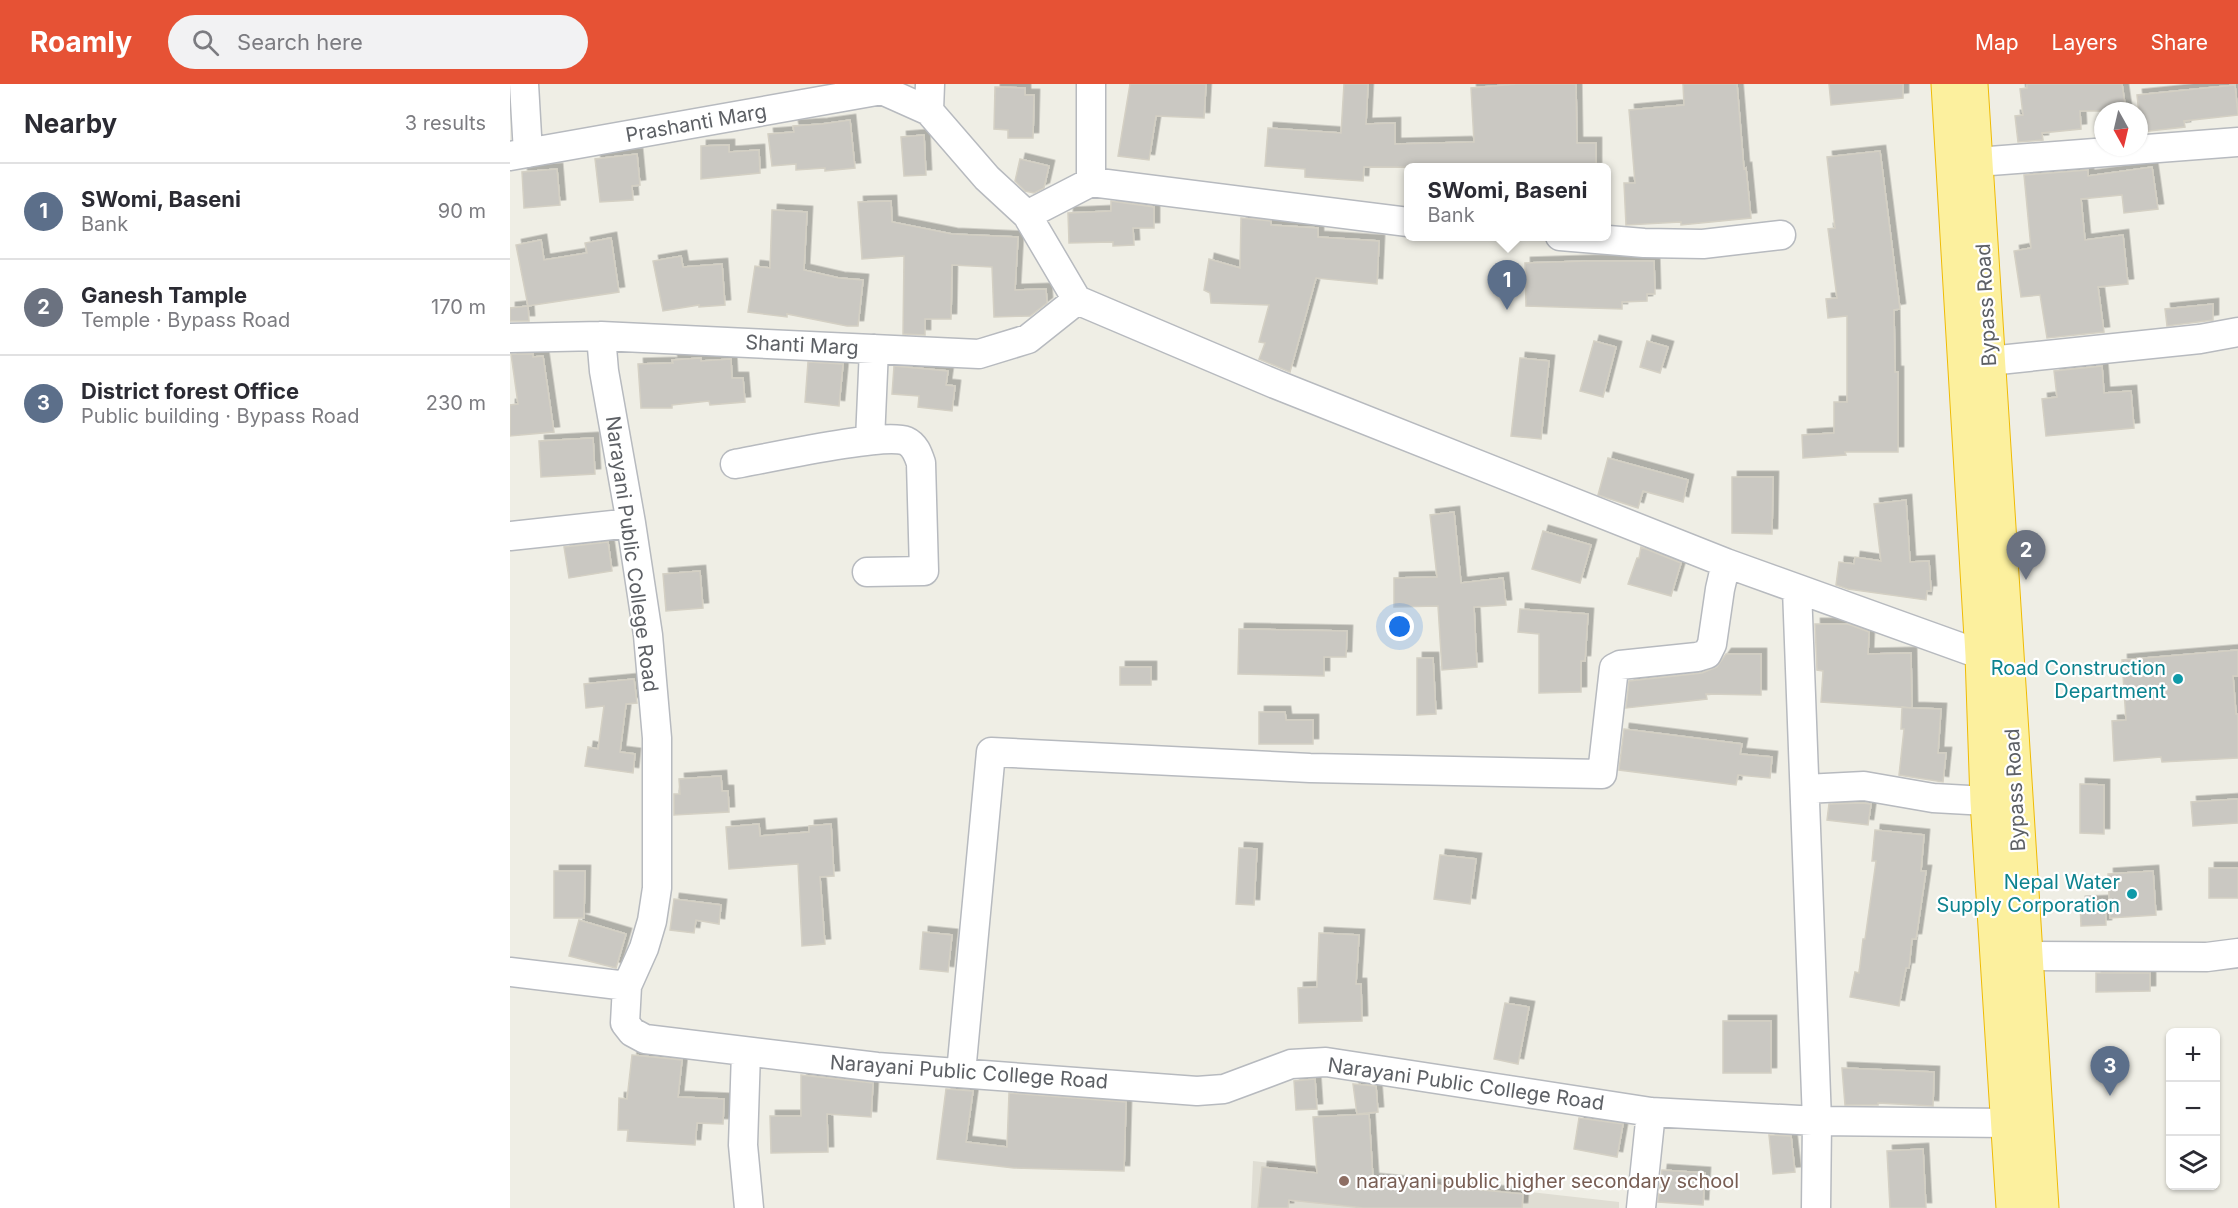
<!DOCTYPE html>
<html lang="en">
<head>
<meta charset="utf-8">
<style>
  :root { --surface:#fff; --page:#f2f2f3; --text:#2b2b33; --muted:#7c7c81; --line:#e1e1e2; --accent:#e65235 }
  body { margin:0; font-family:Inter,sans-serif; background:var(--page); color:var(--text) }
  .controls { position:absolute; right:18px; bottom:18px; display:grid; overflow:hidden; border-radius:9px; box-shadow:0 2px 4px #0004 }
  .controls button { width:54px; height:54px; display:grid; place-items:center; padding:0; border:0; border-bottom:2px solid var(--line); background:var(--surface); color:var(--text); font:30px sans-serif }
  .compass { position:absolute; left:1584px; top:18px; width:54px; height:54px; border-radius:50%; background:var(--surface); box-shadow:0 2px 4px #0004; rotate:172deg }
  .you { position:absolute; left:890px; top:543px; width:21px; height:21px; margin:-15px; border:4px solid #fff; border-radius:50%; background:#1a73e8; box-shadow:0 0 0 9px #1a73e833 }
  .badge { display:grid; place-items:center; width:39px; height:39px; border-radius:50%; background:var(--accent); color:#fff; font-size:20px; font-weight:700 }
  .pin { position:absolute; translate:-50% -50px; filter:drop-shadow(0 2px 3px #0008) }
  .pin::after { content:''; position:absolute; top:32px; width:21px; height:18px; background:inherit; clip-path:polygon(0 0,100% 0,50% 100%) }
  .popup { position:absolute; left:894px; top:79px; width:207px; height:78px; box-sizing:border-box; display:grid; place-content:center; border-radius:9px; background:var(--surface); filter:drop-shadow(0 2px 4px #0005); font-size:20px; white-space:nowrap; color:var(--muted) }
  .popup b { font-size:22px; color:var(--text) }
  .popup::after { content:''; position:absolute; left:50%; top:100%; margin-left:-12px; border:12px solid transparent; border-top-color:var(--surface) }
  .list { margin:0; padding:0; list-style:none }
  h2 { display:flex; justify-content:space-between; align-items:center; height:78px; margin:0; padding:0 24px; font-size:26px }
  h2 small { font-size:20px; font-weight:400; color:var(--muted) }
  .list li { display:grid; grid-template-columns:39px 1fr auto; gap:18px; align-items:center; box-sizing:border-box; height:96px; padding:0 24px; border-top:2px solid var(--line) }
  .list b { display:block; font-size:22px; white-space:nowrap }
  .list p { margin:0; font-size:20px; white-space:nowrap; color:var(--muted) }
  .list em { font-size:20px; font-style:normal; color:var(--muted) }
  .icon { flex:none; width:33px; height:33px; fill:none; stroke:currentColor; stroke-width:2; stroke-linecap:round; stroke-linejoin:round }
  .map { position:relative; flex:none; width:1728px; height:1124px; overflow:hidden }
  header { display:flex; align-items:center; gap:36px; box-sizing:border-box; height:84px; padding:0 30px; background:var(--accent); color:#fff }
  header strong { font-size:28px }
  nav { display:flex; gap:33px; margin-inline-start:auto; font-size:21px }
  .search { width:420px; height:54px; background:var(--page); display:flex; align-items:center; gap:15px; box-sizing:border-box; padding:0 21px; border-radius:33px; color:var(--muted); font-size:22px }
  main { display:flex }
  aside { flex:1; background:var(--surface) }
  .map>svg:first-child { display:block }
  .education { fill:#dfddd3 }
  .building { fill:#cac8c2; stroke:#d4d0c4; stroke-width:1.5; filter:url(#shadow) }
  .lines { fill:none; stroke-linecap:round; stroke-linejoin:round }
  .minor-casing { stroke:#b7babf; stroke-width:31 }
  .trunk-casing { stroke:#efbb05; stroke-width:35 }
  .minor { stroke:#fff; stroke-width:28 }
  .trunk { stroke:#fcf09e; stroke-width:33 }
  .culture-dot { fill:#0f9aa8; stroke:#fff; stroke-width:2 }
  .education-dot { fill:#8d6e63; stroke:#fff; stroke-width:2 }
  .labels { text-anchor:middle; dominant-baseline:central; stroke-width:4.5; stroke-linejoin:round; paint-order:stroke }
  .street-label { font-size:20px; fill:#5d6065; stroke:#fff }
  .culture-label { font-size:20px; fill:#0d838f; stroke:#fff; text-anchor:end }
  .education-label { font-size:20px; fill:#785e54; stroke:#fff; text-anchor:start }
</style>
</head>
<body>
<header>
<strong>Roamly</strong>
<div class="search"><svg class="icon" aria-label="search" viewBox="0 0 24 24"><circle cx="10" cy="10" r="6"/><path d="M15 15l6 6"/></svg>Search here</div>
<nav><a>Map</a><a>Layers</a><a>Share</a></nav>
</header>
<main>
<aside>
<h2>Nearby<small>3 results</small></h2>
<ul class="list">
<li><span class="badge" style="background:#5c6f8a">1</span><div><b>SWomi, Baseni</b><p>Bank</p></div><em>90 m</em></li>
<li><span class="badge" style="background:#6b7280">2</span><div><b>Ganesh Tample</b><p>Temple · Bypass Road</p></div><em>170 m</em></li>
<li><span class="badge" style="background:#5c6f8a">3</span><div><b>District forest Office</b><p>Public building · Bypass Road</p></div><em>230 m</em></li>
</ul>
</aside>
<div class="map">
<svg width="1728" height="1124" viewBox="0 0 1728 1124">
  <defs>
    <filter id="shadow"><feDropShadow dx="5.5" dy="-5.5" stdDeviation="0" flood-color="#0004"/></filter>
  </defs>
  <rect width="100%" height="100%" fill="#efeee5"/>
  <path class="education" d="M 743,1077 L 1109,1118 L 1109,1124 L 741,1124 Z"/>
  <path class="building" d="M 620,0 L 696,0 L 694,34 L 646,32 L 639,76 L 608,72 Z
    M 834,0 L 858,0 L 856,40 L 885,39 L 885,60 L 964,58 L 961,4 L 1007,0 L 1066,0 L 1067,59 L 1086,59 L 1086,84 L 854,83 L 853,97 L 795,93 L 795,85 L 755,82 L 758,44 L 831,49 Z
    M 1173,0 L 1227,0 L 1234,85 L 1236,84 L 1241,134 L 1171,141 L 1171,138 L 1116,141 L 1114,99 L 1125,99 L 1119,26 L 1174,21 Z
    M 1319,0 L 1393,0 L 1393,14 L 1321,21 Z
    M 1517,0 L 1612,0 L 1616,27 L 1570,27 L 1571,45 L 1532,49 L 1533,56 L 1508,58 L 1505,32 L 1513,31 L 1510,5 L 1517,4 Z
    M 1725,1 L 1728,31 L 1674,37 L 1675,43 L 1631,48 L 1627,11 Z
    M 485,3 L 515,4 L 515,11 L 524,11 L 523,54 L 498,54 L 498,46 L 484,45 Z
    M 340,36 L 345,84 L 315,87 L 315,84 L 286,86 L 286,80 L 262,82 L 258,50 L 284,48 L 283,42 L 312,40 Z
    M 414,51 L 416,91 L 394,92 L 391,53 Z
    M 219,61 L 219,68 L 249,66 L 250,89 L 191,95 L 191,62 Z
    M 1370,67 L 1390,225 L 1384,226 L 1385,288 L 1388,288 L 1388,368 L 1335,368 L 1336,371 L 1293,374 L 1292,351 L 1324,349 L 1324,318 L 1337,318 L 1337,232 L 1318,234 L 1316,215 L 1327,214 L 1318,145 L 1325,144 L 1317,73 Z
    M 127,70 L 130,101 L 122,102 L 123,116 L 90,118 L 85,75 Z
    M 510,75 L 539,82 L 534,104 L 524,109 L 515,107 L 505,97 Z
    M 1642,83 L 1648,125 L 1614,129 L 1612,111 L 1571,115 L 1575,156 L 1613,151 L 1618,200 L 1588,203 L 1594,248 L 1537,254 L 1530,211 L 1511,213 L 1504,167 L 1521,164 L 1514,91 L 1578,86 L 1578,92 Z
    M 47,85 L 50,121 L 14,124 L 12,88 Z
    M 381,117 L 382,138 L 442,150 L 508,153 L 505,206 L 536,205 L 537,219 L 520,232 L 484,233 L 482,183 L 442,181 L 441,235 L 415,235 L 415,251 L 393,250 L 394,172 L 352,175 L 348,118 Z
    M 601,117 L 644,123 L 644,144 L 623,144 L 624,161 L 603,162 L 603,158 L 559,159 L 558,129 L 601,127 Z
    M 262,126 L 297,128 L 294,186 L 329,194 L 353,196 L 348,242 L 337,242 L 277,230 L 277,233 L 238,228 L 245,182 L 260,184 Z
    M 731,134 L 761,137 L 761,141 L 808,144 L 808,153 L 869,157 L 867,200 L 806,194 L 780,288 L 749,275 L 755,259 L 749,258 L 759,221 L 701,219 L 700,209 L 694,206 L 699,175 L 730,184 Z
    M 101,154 L 109,208 L 18,222 L 6,161 L 31,156 L 34,176 L 77,169 L 75,159 Z
    M 171,172 L 173,183 L 212,180 L 215,221 L 189,223 L 189,221 L 153,227 L 143,177 Z
    M 1077,177 L 1144,177 L 1145,210 L 1137,210 L 1137,217 L 1112,218 L 1112,225 L 1016,222 L 1015,179 Z
    M 1703,220 L 1703,236 L 1657,242 L 1655,225 Z
    M 18,222 L 19,237 L 0,237 L 0,224 Z
    M 1084,257 L 1106,263 L 1093,313 L 1070,307 Z
    M 1137,257 L 1158,263 L 1150,289 L 1130,283 Z
    M 1,270 L 23,270 L 23,273 L 33,272 L 44,348 L 0,352 L 0,321 L 8,320 Z
    M 191,274 L 191,277 L 221,275 L 222,294 L 233,294 L 235,318 L 200,321 L 199,317 L 162,321 L 162,324 L 131,324 L 128,280 L 163,279 L 162,276 Z
    M 1010,274 L 1039,277 L 1031,355 L 1001,352 Z
    M 298,278 L 333,280 L 329,322 L 295,318 Z
    M 384,282 L 438,287 L 436,301 L 445,302 L 442,327 L 408,323 L 409,312 L 382,310 Z
    M 1592,282 L 1594,309 L 1621,307 L 1624,344 L 1536,352 L 1532,315 L 1547,313 L 1544,287 Z
    M 83,354 L 85,390 L 31,393 L 29,357 Z
    M 1098,374 L 1178,396 L 1173,418 L 1133,407 L 1128,424 L 1088,411 Z
    M 1222,393 L 1263,393 L 1262,450 L 1222,449 Z
    M 1396,416 L 1400,478 L 1419,477 L 1421,507 L 1417,507 L 1416,516 L 1338,505 L 1326,501 L 1329,478 L 1344,480 L 1345,473 L 1371,477 L 1364,420 Z
    M 944,428 L 951,499 L 993,494 L 996,521 L 964,523 L 967,583 L 932,586 L 928,522 L 884,523 L 884,494 L 927,493 L 920,431 Z
    M 1033,447 L 1081,461 L 1070,499 L 1022,485 Z
    M 98,458 L 102,487 L 59,494 L 54,463 Z
    M 1131,463 L 1171,479 L 1161,512 L 1118,500 L 1127,474 L 1129,474 Z
    M 190,487 L 193,524 L 156,527 L 153,490 Z
    M 1010,525 L 1078,530 L 1075,577 L 1071,577 L 1071,608 L 1029,609 L 1029,550 L 1008,548 Z
    M 1305,540 L 1338,540 L 1359,548 L 1358,570 L 1401,569 L 1402,624 L 1431,625 L 1428,669 L 1436,669 L 1433,698 L 1389,691 L 1394,645 L 1391,645 L 1392,623 L 1402,624 L 1311,618 L 1313,587 L 1307,586 Z
    M 729,545 L 837,547 L 836,573 L 814,573 L 814,592 L 728,590 Z
    M 1728,566 L 1728,592 L 1723,592 L 1726,630 L 1728,630 L 1728,674 L 1652,678 L 1651,673 L 1604,677 L 1602,637 L 1616,636 L 1612,576 Z
    M 1216,570 L 1251,570 L 1251,611 L 1196,610 L 1197,615 L 1116,624 L 1119,597 L 1192,589 L 1207,583 Z
    M 907,574 L 923,574 L 926,630 L 907,631 Z
    M 610,583 L 641,583 L 641,601 L 610,601 Z
    M 124,595 L 127,619 L 116,620 L 110,668 L 125,670 L 123,689 L 75,682 L 78,663 L 88,665 L 94,622 L 76,624 L 74,600 Z
    M 749,628 L 775,628 L 776,636 L 803,636 L 803,660 L 749,660 Z
    M 1114,645 L 1232,660 L 1230,670 L 1262,673 L 1260,694 L 1228,691 L 1226,701 L 1109,686 Z
    M 211,692 L 212,707 L 218,707 L 219,728 L 164,731 L 164,710 L 170,710 L 169,695 Z
    M 1570,700 L 1594,701 L 1594,750 L 1570,749 Z
    M 1728,715 L 1728,739 L 1683,742 L 1681,718 Z
    M 1353,719 L 1361,720 L 1358,741 L 1317,736 L 1319,720 Z
    M 249,740 L 250,752 L 299,748 L 299,742 L 321,740 L 324,792 L 310,793 L 315,860 L 292,862 L 288,780 L 219,785 L 216,743 Z
    M 1365,746 L 1414,751 L 1411,787 L 1416,787 L 1406,855 L 1402,855 L 1399,884 L 1396,884 L 1389,922 L 1340,913 L 1345,888 L 1349,889 L 1353,855 L 1355,855 L 1366,777 L 1362,777 Z
    M 729,764 L 747,765 L 744,821 L 726,820 Z
    M 930,771 L 966,775 L 960,820 L 924,815 Z
    M 1699,784 L 1728,784 L 1728,814 L 1699,814 Z
    M 44,787 L 75,787 L 74,834 L 44,834 Z
    M 1643,787 L 1646,831 L 1600,834 L 1598,790 Z
    M 164,815 L 211,821 L 209,840 L 186,836 L 184,849 L 160,846 Z
    M 1595,817 L 1596,841 L 1571,842 L 1570,818 Z
    M 69,836 L 116,850 L 106,884 L 59,872 Z
    M 413,848 L 442,851 L 438,888 L 410,885 Z
    M 809,849 L 849,851 L 846,900 L 851,900 L 852,937 L 789,939 L 788,904 L 807,903 Z
    M 1586,889 L 1640,889 L 1640,907 L 1586,908 Z
    M 995,919 L 1019,923 L 1008,980 L 984,975 Z
    M 1213,937 L 1261,937 L 1261,989 L 1213,989 Z
    M 122,971 L 172,976 L 168,1013 L 214,1015 L 213,1040 L 187,1039 L 185,1061 L 117,1057 L 118,1046 L 108,1046 L 109,1014 L 117,1015 Z
    M 1332,984 L 1424,988 L 1423,1022 L 1368,1019 L 1368,1021 L 1335,1021 Z
    M 291,991 L 363,999 L 361,1033 L 317,1030 L 318,1068 L 261,1069 L 260,1032 L 291,1032 Z
    M 805,995 L 807,1025 L 786,1026 L 784,997 Z
    M 843,1000 L 866,1002 L 868,1028 L 847,1030 Z
    M 436,1005 L 463,1007 L 456,1058 L 497,1063 L 499,1009 L 616,1018 L 614,1087 L 504,1084 L 427,1075 Z
    M 859,1030 L 863,1095 L 1013,1110 L 1012,1124 L 854,1124 L 779,1116 L 778,1124 L 748,1124 L 752,1083 L 807,1089 L 803,1033 Z
    M 1069,1034 L 1113,1040 L 1107,1073 L 1064,1065 Z
    M 1259,1051 L 1281,1052 L 1285,1088 L 1263,1090 Z
    M 1413,1065 L 1416,1124 L 1380,1124 L 1377,1067 Z
    M 1152,1086 L 1195,1089 L 1193,1121 L 1148,1118 Z"/>
  <g class="lines">
    <g class="minor-casing">
      <path id="minor" d="M 14,0 L 18,69
        M 366,0 L 372,6 L 419,27
        M 420,0 L 419,27 L 477,94 L 517,131
        M 0,72 L 372,6
        M 1467,78 L 1728,58
        M 581,98 L 581,0
        M 898,138 L 581,98 L 517,131 L 567,216 L 765,300 L 1216,479 L 1472,571
        M 1050,152 L 1134,159 L 1193,160 L 1271,151
        M 91,252 L 94,287 L 121,439 L 138,551 L 147,654 L 147,804 L 142,837 L 134,864 L 117,902 L 115,939 L 122,948 L 135,955 L 367,983 L 687,1007 L 714,1005 L 781,980 L 816,978 L 1141,1028 L 1307,1037 L 1497,1039
        M 0,254 L 91,252 L 469,270 L 518,255 L 567,216
        M 1479,277 L 1690,255 L 1728,248
        M 360,356 L 364,265
        M 225,380 C 255,375 373,348 396,357 C 405,361 408,370 411,379 L 414,487 L 357,488
        M 0,452 L 121,439
        M 1287,505 L 1307,1037 L 1306,1124
        M 1295,705 L 1354,702 L 1423,714 L 1477,717
        M 1515,872 L 1697,873 L 1728,869
        M 0,888 L 117,902
        M 236,968 L 233,1061 L 239,1124
        M 451,989 L 481,668 L 800,684 L 1092,690 L 1104,584 L 1110,581 L 1187,573 L 1197,570 L 1202,560 L 1210,505 L 1216,479
        M 1131,1124 L 1141,1028"/>
    </g>
    <g class="trunk-casing">
      <path id="trunk" d="M 1438,0 L 1472,571 L 1477,717 L 1503,1124
        M 1461,0 L 1532,1124"/>
    </g>
    <use href="#minor" class="minor"/>
    <use href="#trunk" class="trunk"/>
  </g>
  <g class="culture-dot">
    <circle cx="1668" cy="595" r="6"/>
    <circle cx="1622" cy="810" r="6"/>
  </g>
  <circle class="education-dot" cx="834" cy="1097" r="6"/>
  <g class="labels">
    <g class="street-label">
      <text transform="translate(186 39) rotate(-10)">Prashanti Marg</text>
      <text transform="translate(1476 221) rotate(-93)">Bypass Road</text>
      <text transform="translate(292 261) rotate(3)">Shanti Marg</text>
      <text transform="translate(122 470) rotate(82)">Narayani Public College Road</text>
      <text transform="translate(1505 706) rotate(-93)">Bypass Road</text>
      <text transform="translate(459 988) rotate(4)">Narayani Public College Road</text>
      <text transform="translate(956 1000) rotate(8)">Narayani Public College Road</text>
    </g>
    <g class="culture-label">
      <text x="1656" y="584">Road Construction<tspan x="1656" dy="23">Department</tspan></text>
      <text x="1610" y="798">Nepal Water<tspan x="1610" dy="23">Supply Corporation</tspan></text>
    </g>
    <g class="education-label">
      <text x="846" y="1097">narayani public higher secondary school</text>
    </g>
  </g>
</svg>
<div class="controls">
<button>+</button>
<button>−</button>
<button><svg class="icon" aria-label="layers" viewBox="0 0 24 24"><path d="M12 4l9 5-9 5-9-5zM3 14l9 5 9-5"/></svg></button>
</div>
<svg class="compass" viewBox="-18 -18 36 36"><path d="M0-13l5 13h-10z" fill="#e53935"/><path d="M0 13l5-13h-10z" fill="#7c7c81"/></svg>
<div class="you"></div>
<div class="pin badge" style="left:997px;top:226px;background:#5c6f8a">1</div>
<div class="popup"><b>SWomi, Baseni</b>Bank</div>
<div class="pin badge" style="left:1516px;top:496px;background:#6b7280">2</div>
<div class="pin badge" style="left:1600px;top:1012px;background:#5c6f8a">3</div>
</div>
</main>
</body>
</html>
